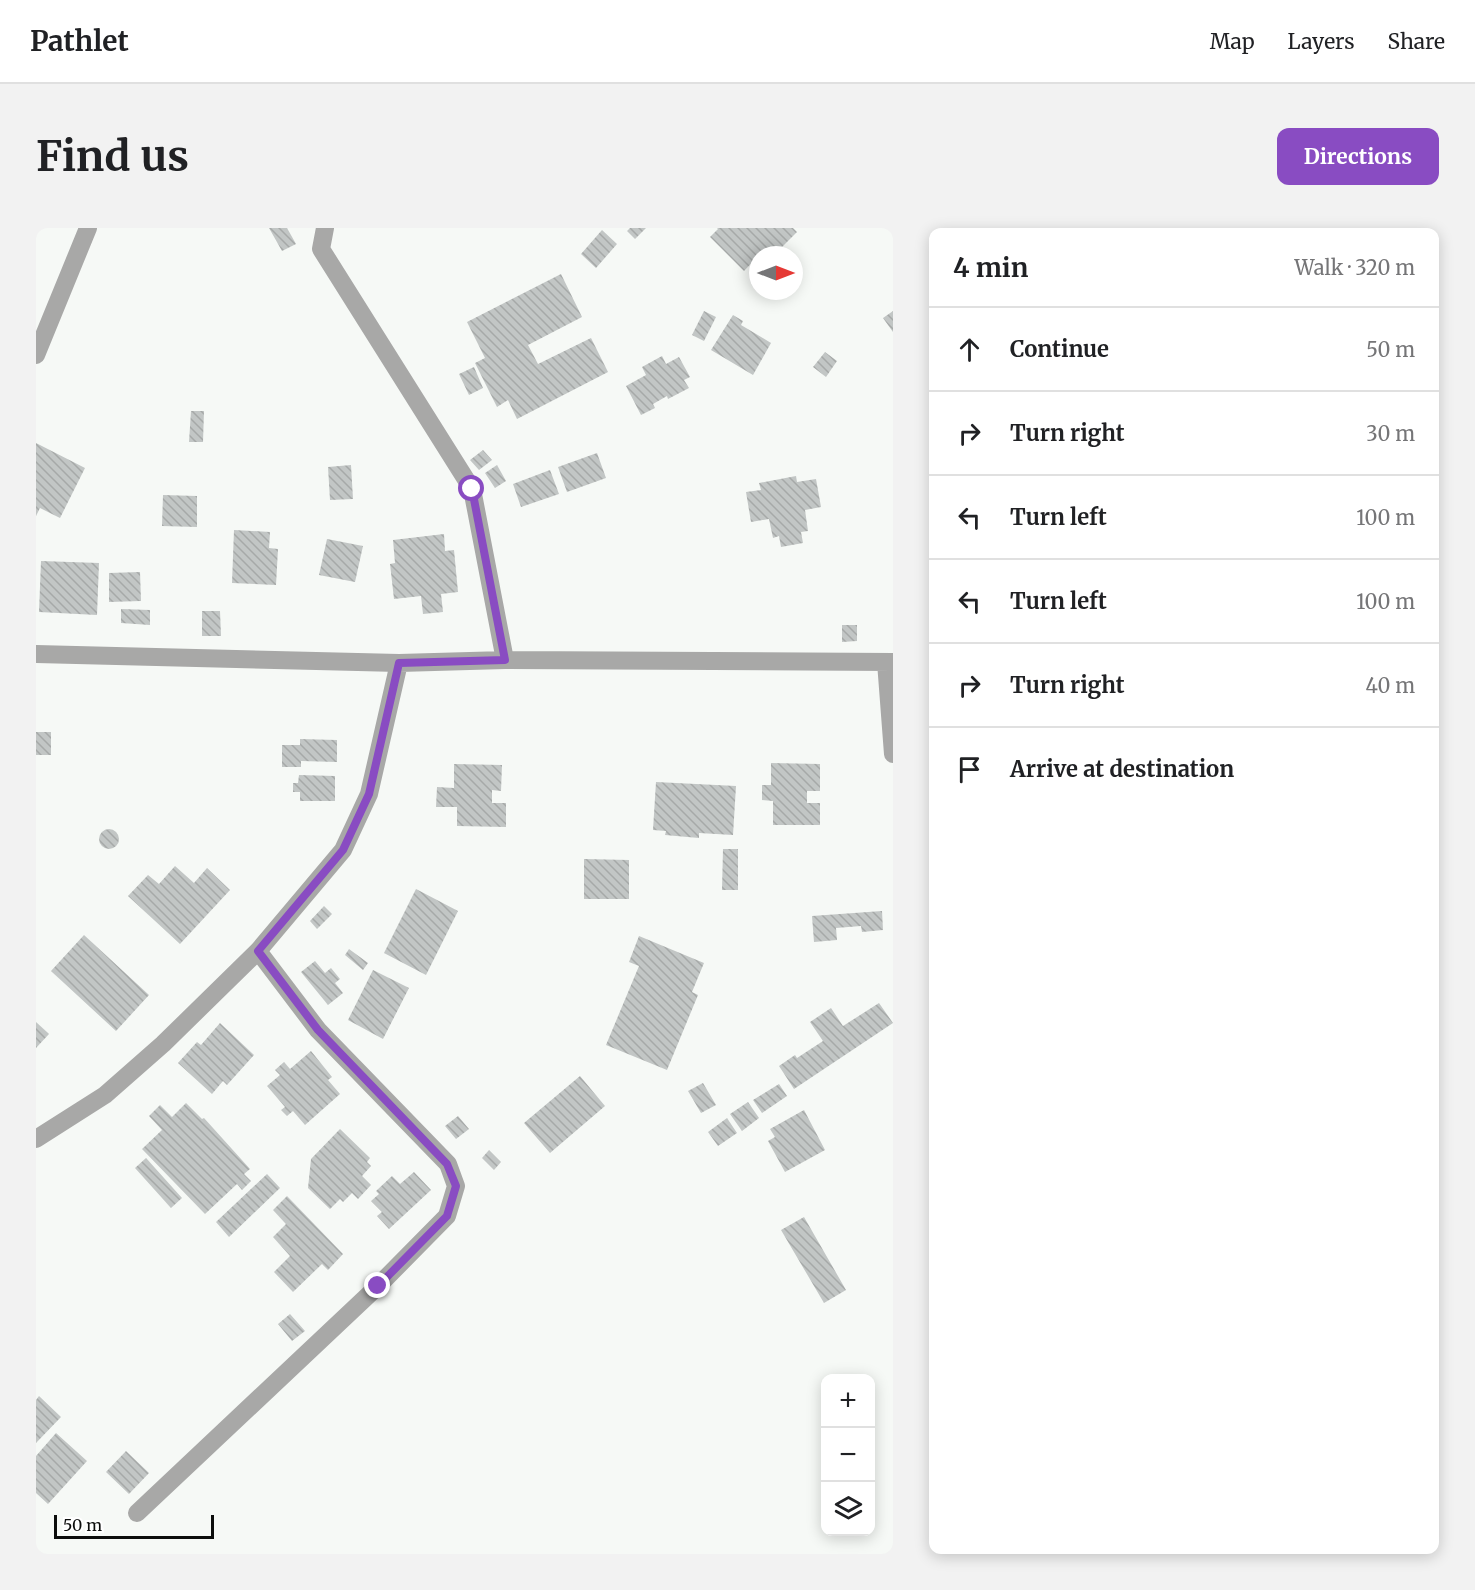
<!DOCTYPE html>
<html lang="en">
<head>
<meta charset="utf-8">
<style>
  :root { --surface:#fff; --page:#f2f2f2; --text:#202124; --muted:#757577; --line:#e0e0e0; --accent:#894cc2 }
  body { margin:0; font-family:Merriweather,serif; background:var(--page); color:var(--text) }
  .controls { position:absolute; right:18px; bottom:18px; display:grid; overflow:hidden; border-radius:12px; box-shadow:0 3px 15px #0003 }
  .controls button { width:54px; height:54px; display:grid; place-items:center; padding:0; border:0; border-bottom:2px solid var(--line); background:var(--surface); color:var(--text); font:30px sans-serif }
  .compass { position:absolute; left:713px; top:18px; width:54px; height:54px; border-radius:50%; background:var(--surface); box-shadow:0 3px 15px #0003; rotate:90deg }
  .scale { position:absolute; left:18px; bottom:15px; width:160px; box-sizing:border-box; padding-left:6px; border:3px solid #0c0d0c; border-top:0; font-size:16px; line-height:21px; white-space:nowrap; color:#0c0d0c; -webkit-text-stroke:4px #fff; paint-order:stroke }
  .stop { position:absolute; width:18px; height:18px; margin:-14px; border:4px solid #894cc2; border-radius:50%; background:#fff }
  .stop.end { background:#894cc2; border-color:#fff; box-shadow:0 2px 6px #0008 }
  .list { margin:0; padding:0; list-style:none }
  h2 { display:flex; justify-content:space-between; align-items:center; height:78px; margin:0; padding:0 24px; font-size:26px }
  h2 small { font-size:20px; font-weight:400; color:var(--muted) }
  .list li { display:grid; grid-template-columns:39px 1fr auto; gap:18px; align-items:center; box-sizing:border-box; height:84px; padding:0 24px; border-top:2px solid var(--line) }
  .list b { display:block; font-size:22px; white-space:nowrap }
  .list em { font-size:20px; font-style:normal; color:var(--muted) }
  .icon { flex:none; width:33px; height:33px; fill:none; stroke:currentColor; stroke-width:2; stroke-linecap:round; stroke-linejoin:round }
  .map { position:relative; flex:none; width:857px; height:1326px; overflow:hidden; border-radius:12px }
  header { display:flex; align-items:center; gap:36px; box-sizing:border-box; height:84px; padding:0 30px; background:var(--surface); border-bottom:2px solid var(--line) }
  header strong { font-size:28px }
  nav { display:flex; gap:33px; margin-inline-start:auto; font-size:21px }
  .intro { display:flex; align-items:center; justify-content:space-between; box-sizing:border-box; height:144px; padding:0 36px }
  h1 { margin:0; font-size:42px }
  .button { padding:15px 27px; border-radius:12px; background:var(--accent); color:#fff; font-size:21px; font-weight:700 }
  main { display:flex; gap:36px; padding:0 36px }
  aside { flex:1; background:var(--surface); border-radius:12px; box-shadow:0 3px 15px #0003 }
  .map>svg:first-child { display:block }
  .building { fill:url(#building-back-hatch) }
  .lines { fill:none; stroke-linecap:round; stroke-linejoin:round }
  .minor { stroke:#a8a8a7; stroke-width:18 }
  .route { stroke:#894cc2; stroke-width:8 }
</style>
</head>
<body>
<header>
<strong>Pathlet</strong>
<nav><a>Map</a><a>Layers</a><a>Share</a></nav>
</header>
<div class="intro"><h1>Find us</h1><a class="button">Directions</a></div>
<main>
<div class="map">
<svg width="857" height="1326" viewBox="0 0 857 1326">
  <defs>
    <pattern id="building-back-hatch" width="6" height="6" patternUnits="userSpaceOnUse" patternTransform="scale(1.5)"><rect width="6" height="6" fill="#c2c6c5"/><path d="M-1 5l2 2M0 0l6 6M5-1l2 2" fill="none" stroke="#a6a9a8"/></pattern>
  </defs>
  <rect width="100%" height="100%" fill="#f6f9f6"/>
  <path class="building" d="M 233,0 L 251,0 L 260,16 L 246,23 Z
    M 594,0 L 610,0 L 599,11 L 591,3 Z
    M 681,0 L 757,0 L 761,4 L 738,27 L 731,27 L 727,23 L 708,43 L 674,9 L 682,1 Z
    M 566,2 L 581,16 L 560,40 L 545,26 Z
    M 525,46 L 546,89 L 492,117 L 502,136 L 555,110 L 572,144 L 481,191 L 472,172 L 461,179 L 439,135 L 449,130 L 431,94 Z
    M 668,83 L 680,89 L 668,113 L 656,107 Z
    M 857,83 L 857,104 L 847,90 Z
    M 697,87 L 707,93 L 705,97 L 735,115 L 717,147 L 675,122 Z
    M 789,124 L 801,133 L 790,149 L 777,139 Z
    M 626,128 L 630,136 L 643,129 L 654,149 L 648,152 L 653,160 L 632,171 L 631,168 L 617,176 L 619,180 L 605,187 L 590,158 L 610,147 L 606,139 Z
    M 438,139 L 447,160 L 433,167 L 423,146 Z
    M 155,183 L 168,183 L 167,214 L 153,214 Z
    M 0,215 L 49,240 L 24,290 L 4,280 L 0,288 Z
    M 447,222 L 456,232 L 443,242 L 434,232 Z
    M 561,225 L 570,250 L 531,264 L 522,239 Z
    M 315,237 L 317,271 L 294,272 L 292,239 Z
    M 461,237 L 470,253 L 459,260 L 449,245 Z
    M 514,242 L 523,266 L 485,279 L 477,256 Z
    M 760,248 L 761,254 L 780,251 L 785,279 L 769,282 L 772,303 L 765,304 L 767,315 L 745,319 L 743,308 L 737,310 L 733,291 L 715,294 L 710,264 L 725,262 L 723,255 Z
    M 127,267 L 161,268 L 161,299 L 126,298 Z
    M 198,302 L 234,304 L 233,320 L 242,321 L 240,357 L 196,355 Z
    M 408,306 L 409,323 L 418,322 L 422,364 L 405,366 L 407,384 L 387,386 L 385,368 L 358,371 L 354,336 L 359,335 L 357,312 Z
    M 291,311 L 327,318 L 319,354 L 283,347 Z
    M 5,333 L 63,335 L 61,387 L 3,384 Z
    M 104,344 L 105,373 L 73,374 L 73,345 Z
    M 85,381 L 114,382 L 114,397 L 85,395 Z
    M 166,383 L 184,383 L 185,408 L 166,408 Z
    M 806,397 L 821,397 L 821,413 L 806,414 Z
    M 0,504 L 15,504 L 15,527 L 0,527 Z
    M 264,511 L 301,512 L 301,534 L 265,533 L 265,539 L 246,539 L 246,517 L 264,517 Z
    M 735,535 L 784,536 L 784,563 L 771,563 L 771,575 L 784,575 L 784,597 L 737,597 L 737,573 L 726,572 L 726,557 L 735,557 Z
    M 418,536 L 466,537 L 465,563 L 456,562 L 456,575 L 470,575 L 470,599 L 421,598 L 421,579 L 400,579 L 401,559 L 418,560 Z
    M 263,547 L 299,548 L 299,573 L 264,573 L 264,564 L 257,564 L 257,555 L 262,555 Z
    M 620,554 L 700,558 L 697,607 L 663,605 L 663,610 L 629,607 L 630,603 L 617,602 Z
    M63 611a10 10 0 1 1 20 0a10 10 0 1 1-20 0Z
    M 687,621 L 702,621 L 702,662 L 686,662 Z
    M 548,631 L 593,632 L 593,671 L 548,671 Z
    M 139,638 L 158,655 L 171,640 L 194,662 L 144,716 L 92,668 L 112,647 L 123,656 Z
    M 380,661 L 422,683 L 390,747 L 348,725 Z
    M 288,678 L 296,686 L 281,701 L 274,693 Z
    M 846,683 L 847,702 L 826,704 L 825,698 L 800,700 L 801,712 L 778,714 L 776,688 Z
    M 48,707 L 113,767 L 80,803 L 15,743 Z
    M 603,708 L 668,735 L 656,764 L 662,767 L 631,842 L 570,817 L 603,738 L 593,734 Z
    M 313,721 L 332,735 L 327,742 L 309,727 Z
    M 279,733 L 289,745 L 295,740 L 304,751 L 299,755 L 307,765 L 292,777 L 265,744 Z
    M 337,742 L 373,760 L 347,811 L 312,792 Z
    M 843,775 L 857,795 L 758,861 L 743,838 L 759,827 L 761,830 L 787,813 L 774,794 L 795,780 L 807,798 Z
    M 0,794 L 13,806 L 0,820 Z
    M 184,795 L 218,827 L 191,857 L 187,853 L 176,866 L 142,835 L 161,814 L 165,817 Z
    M 275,823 L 296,849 L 292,852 L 304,866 L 269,897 L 257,883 L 251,888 L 245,882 L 249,879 L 231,858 L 244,847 L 239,842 L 248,834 L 254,841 Z
    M 544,848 L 569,878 L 514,925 L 488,895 Z
    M 667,855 L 680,877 L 665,885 L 652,863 Z
    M 743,856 L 751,868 L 726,885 L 717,872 Z
    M 712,874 L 723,890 L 706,903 L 694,886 Z
    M 150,875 L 166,891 L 168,890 L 214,941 L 208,946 L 215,953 L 206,962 L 201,956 L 169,986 L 106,921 L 126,902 L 113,888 L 124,877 L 136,889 Z
    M 768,882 L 789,922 L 749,944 L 732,913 L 739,909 L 734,901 Z
    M 422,888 L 433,901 L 420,911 L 409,898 Z
    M 691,890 L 701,905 L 682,918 L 672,904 Z
    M 304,901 L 334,930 L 331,934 L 335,938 L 326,948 L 335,957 L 322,971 L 316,965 L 307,974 L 304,971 L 294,981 L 272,960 L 275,931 Z
    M 453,922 L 465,934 L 458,942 L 446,930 Z
    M 110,930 L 146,970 L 135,980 L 99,940 Z
    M 378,944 L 395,962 L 353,1001 L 341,988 L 346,984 L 335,973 L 343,966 L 340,963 L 356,948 L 364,956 Z
    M 231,946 L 244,960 L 193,1009 L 180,994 Z
    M 251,968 L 307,1026 L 292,1042 L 286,1036 L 257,1064 L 238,1044 L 254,1028 L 237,1009 L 250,996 L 237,982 Z
    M 768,989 L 810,1062 L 788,1075 L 745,1002 Z
    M 254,1086 L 269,1103 L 256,1113 L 242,1096 Z
    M 3,1168 L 25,1189 L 0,1215 L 0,1172 Z
    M 20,1205 L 51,1233 L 12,1276 L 0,1265 L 0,1228 Z
    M 90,1223 L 113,1245 L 93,1266 L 70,1244 Z"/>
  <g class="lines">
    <path class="minor" d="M 289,0 L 285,21 L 436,261 L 469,432
      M 0,127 L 52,0
      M 0,426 L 363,435 L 469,432 L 857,434
      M 850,434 L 857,526
      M 0,911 L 69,867 L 127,816 L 222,723 L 307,622 L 333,566 L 363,435
      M 101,1285 L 342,1058 L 411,988 L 420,958 L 412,936 L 282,802 L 222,723"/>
  </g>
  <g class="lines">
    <path class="route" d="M 342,1058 L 411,988 L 420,958 L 411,936 L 282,802 L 222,723 L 307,622 L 333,566 L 363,435 L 469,432 L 436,261"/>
  </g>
</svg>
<div class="controls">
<button>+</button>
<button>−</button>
<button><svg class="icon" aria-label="layers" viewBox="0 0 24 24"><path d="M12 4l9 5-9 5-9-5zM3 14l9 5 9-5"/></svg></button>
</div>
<svg class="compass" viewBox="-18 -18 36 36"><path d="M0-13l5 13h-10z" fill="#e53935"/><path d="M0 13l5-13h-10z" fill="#757577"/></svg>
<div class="scale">50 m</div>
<div class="stop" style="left:436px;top:261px"></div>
<div class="stop end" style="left:342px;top:1058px"></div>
</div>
<aside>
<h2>4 min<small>Walk · 320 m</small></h2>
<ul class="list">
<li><svg class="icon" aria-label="ahead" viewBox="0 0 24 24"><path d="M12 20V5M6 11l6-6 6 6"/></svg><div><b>Continue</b></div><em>50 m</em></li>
<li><svg class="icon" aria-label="right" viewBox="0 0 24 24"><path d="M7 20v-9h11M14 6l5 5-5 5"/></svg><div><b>Turn right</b></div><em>30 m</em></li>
<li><svg class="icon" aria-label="left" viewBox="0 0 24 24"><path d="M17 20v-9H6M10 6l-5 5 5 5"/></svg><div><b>Turn left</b></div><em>100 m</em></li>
<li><svg class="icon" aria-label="left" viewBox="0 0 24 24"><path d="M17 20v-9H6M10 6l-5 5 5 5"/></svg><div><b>Turn left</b></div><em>100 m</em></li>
<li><svg class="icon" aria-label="right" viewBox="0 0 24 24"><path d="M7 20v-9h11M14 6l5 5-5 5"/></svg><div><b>Turn right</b></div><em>40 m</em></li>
<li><svg class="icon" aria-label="arrive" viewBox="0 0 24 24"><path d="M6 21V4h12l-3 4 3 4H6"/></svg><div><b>Arrive at destination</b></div></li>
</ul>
</aside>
</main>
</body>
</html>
